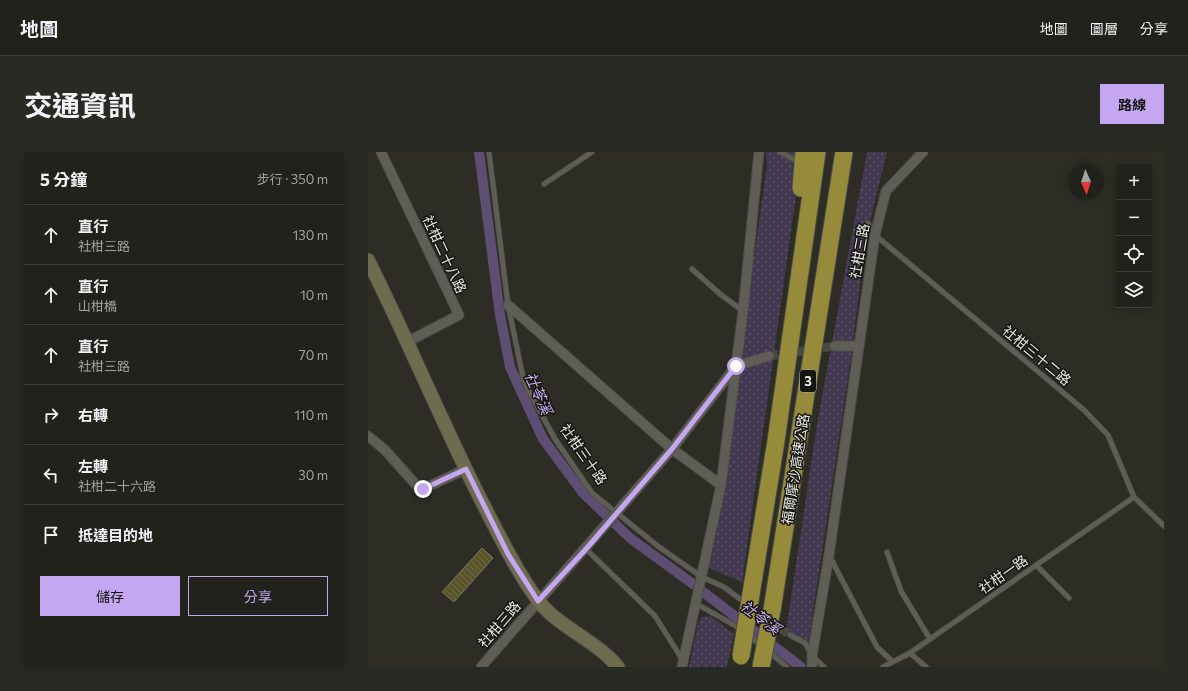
<!DOCTYPE html>
<html lang="zh-TW">
<head>
<meta charset="utf-8">
<style>
  :root { --surface:#22221c; --page:#2a2a25; --text:#f1f3f6; --muted:#a2a4a3; --line:#3f3f3b; --accent:#c5a7f1 }
  body { margin:0; font-family:Commissioner,"Noto Sans TC",sans-serif; background:var(--page); color:var(--text) }
  .controls { position:absolute; right:12px; top:12px; display:grid; overflow:hidden; border-radius:0px; box-shadow:0 2px 10px #0003 }
  .controls button { width:36px; height:36px; display:grid; place-items:center; padding:0; border:0; border-bottom:1px solid var(--line); background:var(--surface); color:var(--text); font:20px sans-serif }
  .compass { position:absolute; left:700px; top:12px; width:36px; height:36px; border-radius:50%; background:var(--surface); box-shadow:0 2px 10px #0003; rotate:177deg }
  .stop { position:absolute; width:12px; height:12px; margin:-9px; border:3px solid #c5a7f1; border-radius:50%; background:#fff }
  .stop.end { background:#c5a7f1; border-color:#fff; box-shadow:0 1px 4px #0008 }
  .list { margin:0; padding:0; list-style:none }
  h2 { display:flex; justify-content:space-between; align-items:center; height:52px; margin:0; padding:0 16px; font-size:17px }
  h2 small { font-size:13px; font-weight:400; color:var(--muted) }
  .list li { display:grid; grid-template-columns:26px 1fr auto; gap:12px; align-items:center; box-sizing:border-box; height:60px; padding:0 16px; border-top:1px solid var(--line) }
  .list b { display:block; font-size:15px; white-space:nowrap }
  .list p { margin:0; font-size:13px; white-space:nowrap; color:var(--muted) }
  .list em { font-size:13px; font-style:normal; color:var(--muted) }
  .actions { display:flex; gap:8px; padding:12px 16px }
  .actions a { flex:1; padding:9px 0; border:1px solid var(--accent); border-radius:0px; text-align:center; font-size:14px; color:var(--accent) }
  .actions .main { background:var(--accent); color:#111 }
  .icon { flex:none; width:22px; height:22px; fill:none; stroke:currentColor; stroke-width:2; stroke-linecap:round; stroke-linejoin:round }
  .map { position:relative; flex:none; width:796px; height:515px; overflow:hidden; border-radius:0px }
  header { display:flex; align-items:center; gap:24px; box-sizing:border-box; height:56px; padding:0 20px; background:var(--surface); border-bottom:1px solid var(--line) }
  header strong { font-size:19px }
  nav { display:flex; gap:22px; margin-inline-start:auto; font-size:14px }
  .intro { display:flex; align-items:center; justify-content:space-between; box-sizing:border-box; height:96px; padding:0 24px }
  h1 { margin:0; font-size:28px }
  .button { padding:10px 18px; border-radius:0px; background:var(--accent); color:#111; font-size:14px; font-weight:700 }
  main { display:flex; gap:24px; padding:0 24px }
  aside { flex:1; background:var(--surface); border-radius:0px; box-shadow:0 2px 10px #0003 }
  .map>svg:first-child { display:block }
  .grass { fill:url(#grass-dots) }
  .lines { fill:none; stroke-linecap:round; stroke-linejoin:round }
  .canal { stroke:#5e4e74; stroke-width:10 }
  .building { fill:url(#building-back-hatch); stroke:#75756c }
  .street-tunnel { stroke:#494942; stroke-width:9; stroke-dasharray:9 4.5; stroke-linecap:butt }
  .lane-casing { stroke:#4d4c45; stroke-width:6 }
  .street-casing { stroke:#4d4c45; stroke-width:11 }
  .secondary-casing { stroke:#4d4c45; stroke-width:15 }
  .highway-casing { stroke:#4d4c45; stroke-width:19 }
  .lane { stroke:#5e5e56; stroke-width:4.5 }
  .street { stroke:#5e5e56; stroke-width:9 }
  .secondary { stroke:#6e6c4e; stroke-width:13 }
  .highway { stroke:#958b3b; stroke-width:17 }
  .highway-bridge-casing { stroke:#4d4c45; stroke-width:19; stroke-linecap:butt }
  .highway-bridge { stroke:#958b3b; stroke-width:17 }
  .route { stroke:#c5a7f1; stroke-width:5 }
  .labels { text-anchor:middle; dominant-baseline:central; stroke-width:3; stroke-linejoin:round; paint-order:stroke }
  .shield { fill:#151512; stroke:#a9a8a4; stroke-width:1 }
  .shield-label { font-size:13px; font-weight:bold; fill:#e8e7e3 }
  .street-label { font-size:14px; fill:#e8e7e3; stroke:#151512 }
  .water-label { font-size:15px; font-style:italic; fill:#cbb1f1; stroke:#151512 }
</style>
</head>
<body>
<header>
<strong>地圖</strong>
<nav><a>地圖</a><a>圖層</a><a>分享</a></nav>
</header>
<div class="intro"><h1>交通資訊</h1><a class="button">路線</a></div>
<main>
<aside>
<h2>5 分鐘<small>步行 · 350 m</small></h2>
<ul class="list">
<li><svg class="icon" aria-label="ahead" viewBox="0 0 24 24"><path d="M12 20V5M6 11l6-6 6 6"/></svg><div><b>直行</b><p>社柑三路</p></div><em>130 m</em></li>
<li><svg class="icon" aria-label="ahead" viewBox="0 0 24 24"><path d="M12 20V5M6 11l6-6 6 6"/></svg><div><b>直行</b><p>山柑橋</p></div><em>10 m</em></li>
<li><svg class="icon" aria-label="ahead" viewBox="0 0 24 24"><path d="M12 20V5M6 11l6-6 6 6"/></svg><div><b>直行</b><p>社柑三路</p></div><em>70 m</em></li>
<li><svg class="icon" aria-label="right" viewBox="0 0 24 24"><path d="M7 20v-9h11M14 6l5 5-5 5"/></svg><div><b>右轉</b></div><em>110 m</em></li>
<li><svg class="icon" aria-label="left" viewBox="0 0 24 24"><path d="M17 20v-9H6M10 6l-5 5 5 5"/></svg><div><b>左轉</b><p>社柑二十六路</p></div><em>30 m</em></li>
<li><svg class="icon" aria-label="arrive" viewBox="0 0 24 24"><path d="M6 21V4h12l-3 4 3 4H6"/></svg><div><b>抵達目的地</b></div></li>
</ul>
<div class="actions"><a class="main">儲存</a><a>分享</a></div>
</aside>
<div class="map">
<svg width="796" height="515" viewBox="0 0 796 515">
  <defs>
    <pattern id="grass-dots" width="8" height="8" patternUnits="userSpaceOnUse"><rect width="8" height="8" fill="#423951"/><path d="M2 2h.1M6 6h.1" fill="none" stroke="#5d566a" stroke-width="1.8" stroke-linecap="round"/></pattern>
    <pattern id="building-back-hatch" width="6" height="6" patternUnits="userSpaceOnUse"><rect width="6" height="6" fill="#595429"/><path d="M-1 5l2 2M0 0l6 6M5-1l2 2" fill="none" stroke="#716d48"/></pattern>
  </defs>
  <rect width="100%" height="100%" fill="#2d2d25"/>
  <path class="grass" d="M 398,0 L 434,0 L 374,430 L 341,416 L 359,330 L 372,203 L 399,14 Z
    M 499,0 L 519,0 L 497,89 L 484,199 L 440,493 L 426,487 L 419,473 L 449,272 Z
    M 342,464 L 366,482 L 359,515 L 321,515 L 329,476 L 333,465 Z"/>
  <g class="lines">
    <path class="canal" d="M 111,0 L 132,163 L 142,215 L 175,287 L 215,341 L 262,386 L 325,432
      M 334,439 L 433,515"/>
  </g>
  <path class="building" d="M 114,396 L 125,406 L 86,450 L 74,440 Z"/>
  <g class="lines">
    <path class="street-tunnel" d="M 401,204 L 467,194
      M 379,453 L 422,483"/>
    <g class="lane-casing">
      <path id="lane" d="M 121,0 L 140,153 L 156,230 L 187,287 L 224,341 L 291,395 L 334,425 L 356,435 L 372,447
        M 412,0 L 429,9
        M 176,32 L 224,0
        M 500,71 L 507,83 L 716,258 L 740,283 L 766,345 L 796,374
        M 324,117 L 352,142 L 375,159
        M 218,397 L 287,464 L 314,507
        M 519,400 L 533,439 L 562,487
        M 462,405 L 509,495 L 525,510
        M 668,413 L 701,446
        M 327,451 L 373,477
        M 380,483 L 393,493
        M 422,483 L 437,491 L 444,504 L 456,515
        M 400,499 L 419,515
        M 542,501 L 558,515
        M 515,515 L 542,501 L 766,345"/>
    </g>
    <g class="street-casing">
      <path id="street" d="M 13,0 L 91,163 L 39,190
        M 140,153 L 304,297 L 353,333
        M 467,194 L 491,194
        M 0,284 L 17,298 L 50,335 L 55,337 L 98,317
        M 113,515 L 304,297 L 368,214 L 401,204
        M 314,515 L 353,333 L 375,159 L 391,0
        M 444,515 L 444,504 L 461,403 L 507,83 L 518,39 L 555,0"/>
    </g>
    <g class="secondary-casing">
      <path id="secondary" d="M 0,108 C 39,186 72,266 111,344 C 129,379 146,415 169,447 C 188,474 228,488 250,515"/>
    </g>
    <g class="highway-casing">
      <path id="highway" d="M 433,36 L 436,0
        M 383,442 L 408,289 L 449,0
        M 404,458 L 476,0"/>
    </g>
    <use href="#lane" class="lane"/>
    <use href="#street" class="street"/>
    <use href="#secondary" class="secondary"/>
    <use href="#highway" class="highway"/>
    <g class="highway-bridge-casing">
      <path id="highway-bridge" d="M 373,504 L 383,442
        M 393,515 L 404,458"/>
    </g>
    <use href="#highway-bridge" class="highway-bridge"/>
  </g>
  <g class="lines">
    <path class="route" d="M 55,337 L 98,317 L 140,402 L 170,449 L 218,397 L 304,297 L 368,214"/>
  </g>
  <g class="labels">
    <rect class="shield" x="432" y="218" width="16" height="22" rx="3"/>
    <g class="shield-label">
      <text x="440" y="229">3</text>
    </g>
    <g class="street-label">
      <text transform="translate(491 99) rotate(-80)">社柑三路</text>
      <text transform="translate(77 102) rotate(65)">社柑二十八路</text>
      <text transform="translate(669 203) rotate(40)">社柑三十二路</text>
      <text transform="translate(216 302) rotate(55)">社柑三十路</text>
      <text transform="translate(427 317) rotate(-81)">福爾摩沙高速公路</text>
      <text transform="translate(635 422) rotate(-35)">社柑一路</text>
      <text transform="translate(131 472) rotate(-49)">社柑三路</text>
    </g>
    <g class="water-label">
      <text transform="translate(171 241) rotate(66)">社苓溪</text>
      <text transform="translate(393 465) rotate(37)">社苓溪</text>
    </g>
  </g>
</svg>
<div class="controls">
<button>+</button>
<button>−</button>
<button><svg class="icon" aria-label="locate" viewBox="0 0 24 24"><circle cx="12" cy="12" r="6"/><path d="M12 2v4M12 18v4M2 12h4M18 12h4"/></svg></button>
<button><svg class="icon" aria-label="layers" viewBox="0 0 24 24"><path d="M12 4l9 5-9 5-9-5zM3 14l9 5 9-5"/></svg></button>
</div>
<svg class="compass" viewBox="-18 -18 36 36"><path d="M0-13l5 13h-10z" fill="#e53935"/><path d="M0 13l5-13h-10z" fill="#a2a4a3"/></svg>
<div class="stop" style="left:368px;top:214px"></div>
<div class="stop end" style="left:55px;top:337px"></div>
</div>
</main>
</body>
</html>
